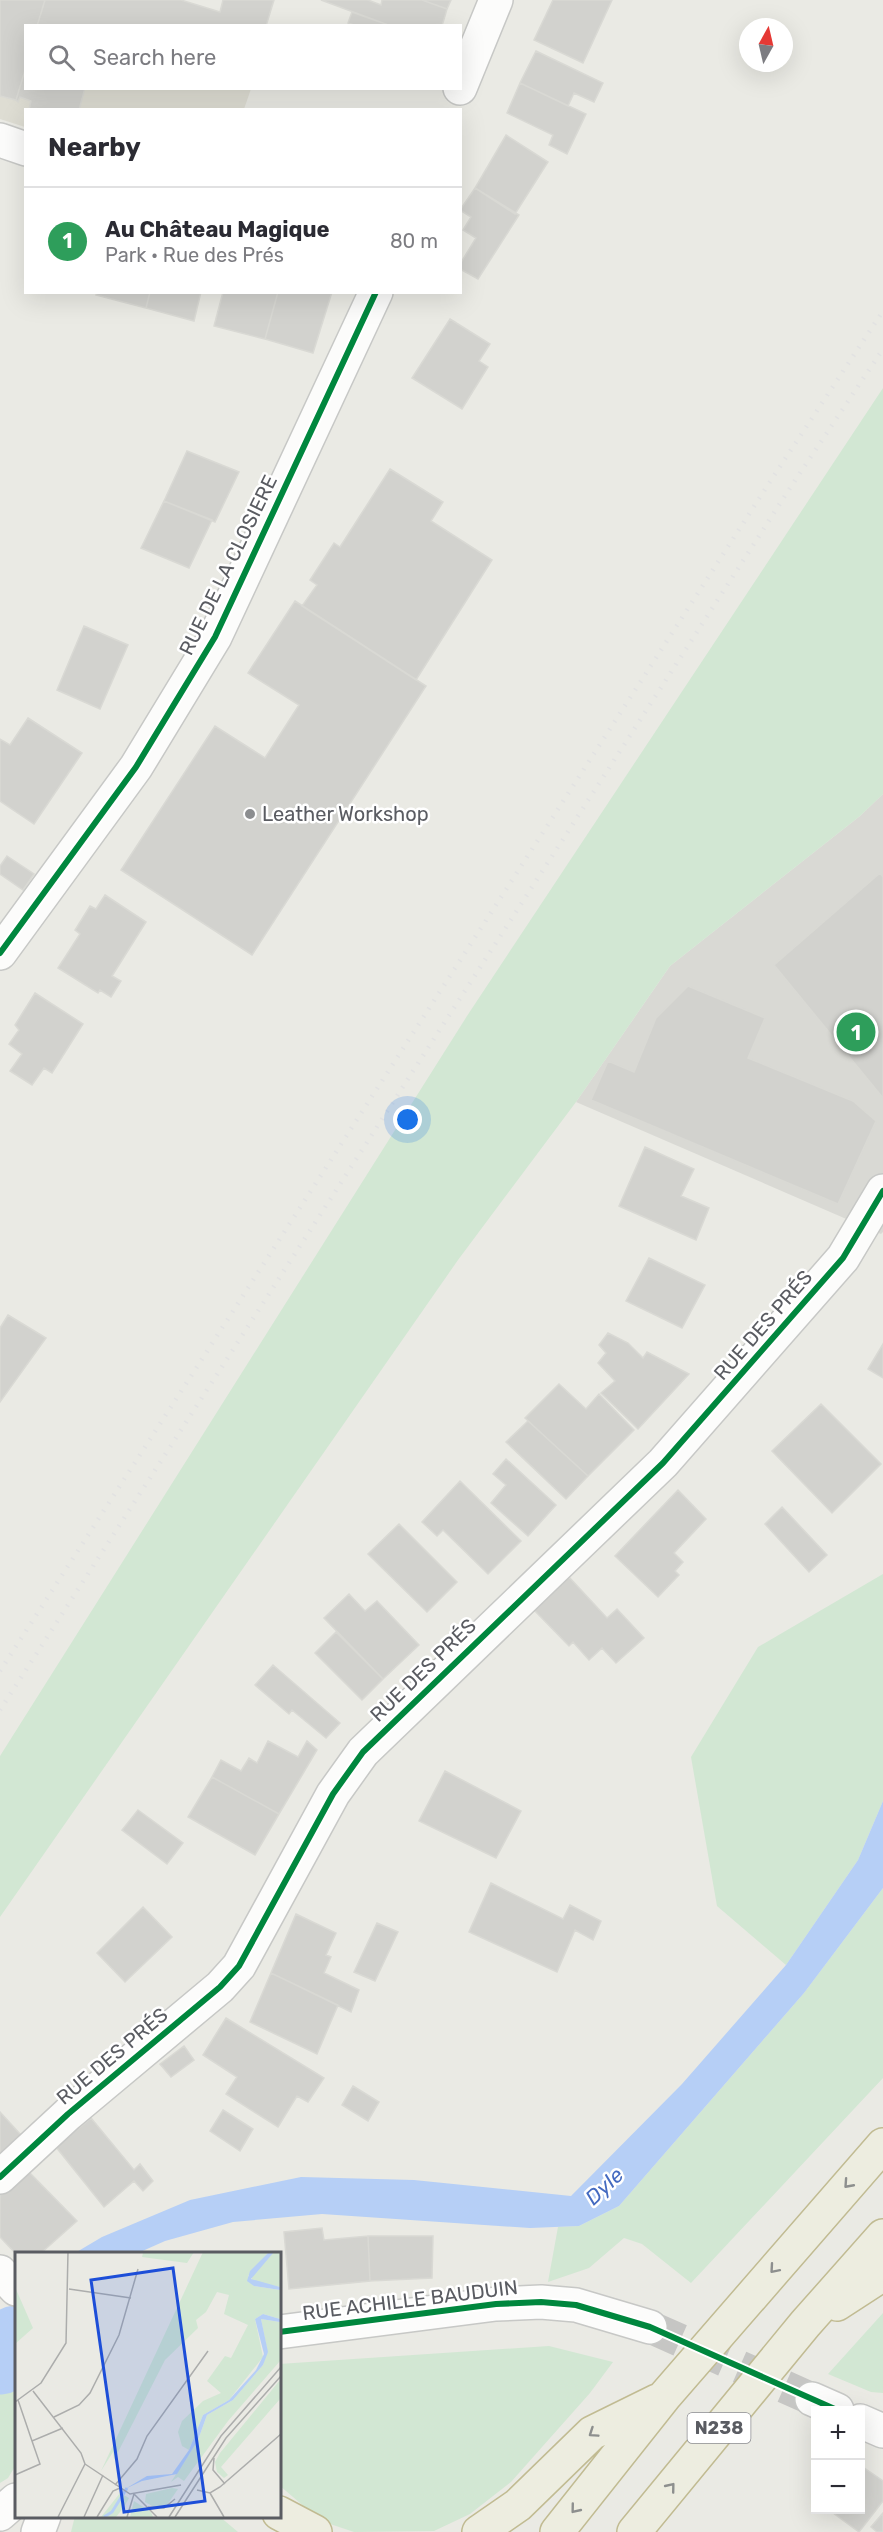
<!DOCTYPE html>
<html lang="en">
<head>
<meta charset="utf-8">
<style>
  :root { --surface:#fff; --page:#f2f2f3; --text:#2b2b33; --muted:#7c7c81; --line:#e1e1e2; --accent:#111827 }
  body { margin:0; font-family:Rubik,sans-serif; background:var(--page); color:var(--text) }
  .controls { position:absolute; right:18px; bottom:18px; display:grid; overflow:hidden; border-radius:0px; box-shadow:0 6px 24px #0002 }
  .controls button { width:54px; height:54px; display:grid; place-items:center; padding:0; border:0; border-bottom:2px solid var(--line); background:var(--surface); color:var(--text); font:30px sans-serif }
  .compass { position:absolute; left:739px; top:18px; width:54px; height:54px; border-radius:50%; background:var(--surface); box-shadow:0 6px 24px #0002; rotate:8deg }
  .you { position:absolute; left:408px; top:1120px; width:21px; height:21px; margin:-15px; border:4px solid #fff; border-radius:50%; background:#1a73e8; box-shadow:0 0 0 9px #1a73e833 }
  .badge { display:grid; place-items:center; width:39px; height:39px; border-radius:50%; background:var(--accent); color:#fff; font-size:20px; font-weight:700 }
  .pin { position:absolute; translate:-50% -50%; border:3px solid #fff; box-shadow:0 2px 6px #0006 }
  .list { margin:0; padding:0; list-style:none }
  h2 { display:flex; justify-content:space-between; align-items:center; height:78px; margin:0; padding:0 24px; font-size:26px }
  h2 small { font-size:20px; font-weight:400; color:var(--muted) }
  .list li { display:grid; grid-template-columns:39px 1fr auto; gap:18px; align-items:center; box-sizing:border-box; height:108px; padding:0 24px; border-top:2px solid var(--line) }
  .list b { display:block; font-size:22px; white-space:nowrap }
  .list p { margin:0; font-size:20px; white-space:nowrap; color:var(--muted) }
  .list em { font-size:20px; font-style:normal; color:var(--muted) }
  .icon { flex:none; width:33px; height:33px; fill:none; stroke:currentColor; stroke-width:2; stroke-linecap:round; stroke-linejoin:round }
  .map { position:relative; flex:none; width:883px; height:2532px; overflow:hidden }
  .search { position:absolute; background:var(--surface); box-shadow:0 6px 24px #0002; left:24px; top:24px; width:438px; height:66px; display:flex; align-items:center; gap:15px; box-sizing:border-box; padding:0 21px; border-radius:0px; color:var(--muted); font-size:22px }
  .panel { position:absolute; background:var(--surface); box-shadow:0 6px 24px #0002; left:24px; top:108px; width:438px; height:186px; border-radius:0px }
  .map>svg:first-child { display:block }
  .industrial { fill:#d9d9d4 }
  .education { fill:#deddd3 }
  .green { fill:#d2e7d3 }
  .water { fill:#b6cff6 }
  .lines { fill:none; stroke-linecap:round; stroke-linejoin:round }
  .river { stroke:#b6cff6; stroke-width:69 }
  .building { fill:#d2d2ce; stroke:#d9d9d4; stroke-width:1.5 }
  .minor-tunnel { stroke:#c6c6c4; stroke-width:33; stroke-dasharray:33 16; stroke-linecap:butt }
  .minor-casing { stroke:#c7c8c6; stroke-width:36 }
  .highway-casing { stroke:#c1bb92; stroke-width:36 }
  .minor { stroke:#fcfcfb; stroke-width:33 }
  .highway { stroke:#edede0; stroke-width:33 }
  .rail { stroke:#e2e2e2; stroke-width:4.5; stroke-dasharray:1.5 8; stroke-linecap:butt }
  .cycleway-casing { stroke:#fff; stroke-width:10 }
  .cycleway { stroke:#00873e; stroke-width:6 }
  .oneway { stroke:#8d8f8e }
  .poi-dot { fill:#8c8e90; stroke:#fff; stroke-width:2 }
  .labels { text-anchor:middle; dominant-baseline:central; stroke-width:5; stroke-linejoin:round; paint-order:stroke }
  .shield { fill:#fff; stroke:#8c8d91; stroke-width:1.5 }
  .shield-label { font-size:18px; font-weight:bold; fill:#5a5c62 }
  .street-label { font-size:20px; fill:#5a5c62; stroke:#fff }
  .poi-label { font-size:20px; fill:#5a5c62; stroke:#fff; text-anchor:start }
  .water-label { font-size:21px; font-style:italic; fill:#446ac0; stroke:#fff }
  .inset-river { fill:none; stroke:#b6cff6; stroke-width:3 }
  .inset-road { fill:none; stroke:#acadac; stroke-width:1.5 }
  .view { fill:#1d4ed8; fill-opacity:0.15; stroke:#1d4ed8; stroke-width:3 }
  .inset-edge { fill:none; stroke:#5a5c62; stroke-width:3 }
</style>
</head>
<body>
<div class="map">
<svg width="883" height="2532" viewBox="0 0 883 2532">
  <rect width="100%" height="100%" fill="#eaeae4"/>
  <path class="industrial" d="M 883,794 L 883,1232 L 881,1234 L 576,1102 L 670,966 L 860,816 Z"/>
  <path class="education" d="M 25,67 L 26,88 L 251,89 L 244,109 L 26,110 L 25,127 L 0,119 L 0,96 L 16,100 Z"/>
  <path class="green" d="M 883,388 L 883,794 L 860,816 L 670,966 L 576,1102 L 458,1260 L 0,1917 L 0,1756 L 467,1016 Z
    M 883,1574 L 883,1801 L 858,1860 L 786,1965 L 717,1906 L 691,1757 L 758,1647 Z
    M 883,1888 L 883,2078 L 691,2283 L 642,2244 L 624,2238 L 589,2268 L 548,2282 L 558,2227 L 579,2226 L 619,2206 L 804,1993 Z
    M 883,2313 L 883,2393 L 871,2392 L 828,2374 Z
    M 0,2331 L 16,2345 L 16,2465 L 8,2478 L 0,2483 Z
    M 549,2346 L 613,2362 L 590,2393 L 511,2482 L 470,2514 L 434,2531 L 354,2532 L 321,2521 L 279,2485 L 279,2364 Z
    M 75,2516 L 219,2516 L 238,2532 L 71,2532 Z"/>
  <path class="water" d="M 883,1801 L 883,1888 L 804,1993 L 619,2206 L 579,2226 L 530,2228 L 322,2214 L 233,2222 L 165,2241 L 138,2253 L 75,2253 L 102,2237 L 190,2200 L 301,2177 L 414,2180 L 571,2196 L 682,2084 L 786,1965 L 858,1860 Z"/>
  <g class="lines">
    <path class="river" d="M 0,2360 L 16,2340"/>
  </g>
  <path class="building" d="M 0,0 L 45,0 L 37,26 L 26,26 L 26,67 L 16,100 L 0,96 Z
    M 45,0 L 181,0 L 220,12 L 223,0 L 274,0 L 266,26 L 37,26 Z
    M 321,0 L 368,0 L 381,5 L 382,0 L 422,0 L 447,9 L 442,26 L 391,26 Z
    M 422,0 L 451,0 L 447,9 Z
    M 553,0 L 612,0 L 583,63 L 534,40 Z
    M 352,12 L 391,26 L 357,26 L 348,23 Z
    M 536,51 L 603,83 L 594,102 L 574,93 L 568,106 L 520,83 Z
    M 26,67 L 26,88 L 85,88 L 79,110 L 29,110 L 31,101 L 20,97 L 18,102 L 16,100 Z
    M 520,83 L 586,114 L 567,154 L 549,145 L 553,135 L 507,113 Z
    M 506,135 L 548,162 L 515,214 L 475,188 Z
    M 475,188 L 519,215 L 478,279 L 460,269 L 460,264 L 476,238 L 463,230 L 471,217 L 460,210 Z
    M 97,292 L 150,292 L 146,308 L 96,295 Z
    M 150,292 L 201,292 L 194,321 L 146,308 Z
    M 223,292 L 278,292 L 265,339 L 214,326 Z
    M 278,292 L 332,292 L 313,353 L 265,339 Z
    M 450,319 L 490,344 L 479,361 L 488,367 L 462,409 L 412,378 Z
    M 187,451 L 239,472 L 215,522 L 164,501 Z
    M 390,469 L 443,502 L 431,521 L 492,560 L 416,680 L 302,606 L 317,585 L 310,580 L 334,543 L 340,547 Z
    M 164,501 L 212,520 L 189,568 L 141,548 Z
    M 295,601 L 426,686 L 252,955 L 121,870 L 215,726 L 265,758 L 299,705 L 248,673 Z
    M 84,626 L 128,645 L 100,709 L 57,690 Z
    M 28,718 L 82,753 L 34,824 L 0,801 L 0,739 L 10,745 Z
    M 7,856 L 34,874 L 23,890 L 0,874 L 0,866 Z
    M 880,873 L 883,877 L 883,1098 L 774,965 Z
    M 105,895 L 146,922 L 112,976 L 121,981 L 111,997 L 100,990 L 98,993 L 58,968 L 80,934 L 75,930 L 90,906 L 96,909 Z
    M 688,986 L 765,1018 L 748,1058 L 853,1101 L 876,1121 L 838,1204 L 591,1100 L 608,1061 L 634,1072 L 656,1018 Z
    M 35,993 L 83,1024 L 52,1073 L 44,1068 L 32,1085 L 10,1071 L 22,1054 L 9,1044 L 19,1030 L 15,1025 Z
    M 645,1147 L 694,1169 L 681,1196 L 709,1208 L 696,1240 L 619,1206 Z
    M 649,1258 L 705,1285 L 682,1328 L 626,1301 Z
    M 8,1315 L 46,1338 L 0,1402 L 0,1328 Z
    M 608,1333 L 628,1343 L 643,1358 L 647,1352 L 689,1374 L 638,1429 L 601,1393 L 615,1381 L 598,1363 L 606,1353 L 599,1345 Z
    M 883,1344 L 883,1378 L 868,1369 Z
    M 559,1384 L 586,1409 L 599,1394 L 634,1430 L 588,1476 L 525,1418 Z
    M 821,1404 L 881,1464 L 832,1513 L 772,1451 Z
    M 528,1421 L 588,1476 L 566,1499 L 506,1442 Z
    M 506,1459 L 556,1505 L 528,1536 L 491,1503 L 506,1485 L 493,1474 Z
    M 460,1481 L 521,1541 L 488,1574 L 443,1530 L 437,1536 L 422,1522 Z
    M 678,1490 L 706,1519 L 674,1553 L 683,1562 L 675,1571 L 679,1575 L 658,1597 L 615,1556 Z
    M 782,1507 L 827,1555 L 809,1572 L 765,1524 Z
    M 399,1524 L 457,1582 L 427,1612 L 368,1554 Z
    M 569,1577 L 607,1618 L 617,1609 L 644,1638 L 616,1663 L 602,1648 L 589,1660 L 573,1642 L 569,1646 L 534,1610 Z
    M 349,1594 L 365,1611 L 377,1601 L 419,1645 L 383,1679 L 324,1618 Z
    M 336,1632 L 383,1679 L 362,1700 L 315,1653 Z
    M 273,1665 L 340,1723 L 326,1738 L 292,1710 L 289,1714 L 255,1685 Z
    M 268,1741 L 298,1757 L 307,1741 L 317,1750 L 279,1814 L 212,1777 L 221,1760 L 241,1771 L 249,1758 L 257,1763 Z
    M 445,1771 L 521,1811 L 496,1858 L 419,1821 Z
    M 212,1777 L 279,1814 L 255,1855 L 188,1817 Z
    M 138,1810 L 183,1843 L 167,1864 L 122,1830 Z
    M 491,1883 L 563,1919 L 570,1905 L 601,1921 L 593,1940 L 575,1930 L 557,1972 L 469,1932 Z
    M 143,1907 L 172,1937 L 125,1982 L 97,1953 Z
    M 296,1914 L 336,1933 L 326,1955 L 331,1957 L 324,1973 L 359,1990 L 351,2012 L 271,1973 Z
    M 377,1923 L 398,1932 L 375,1981 L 354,1972 Z
    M 271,1973 L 338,2005 L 317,2054 L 250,2022 Z
    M 226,2018 L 324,2078 L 308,2102 L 297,2096 L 278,2127 L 226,2094 L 237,2077 L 203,2055 Z
    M 184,2046 L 194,2060 L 171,2077 L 160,2064 Z
    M 353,2086 L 379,2102 L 368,2121 L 342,2105 Z
    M 223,2110 L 253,2129 L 240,2151 L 210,2131 Z
    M 0,2112 L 21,2135 L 0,2156 Z
    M 91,2118 L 134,2170 L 140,2164 L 153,2181 L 143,2191 L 134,2181 L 104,2207 L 56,2147 Z
    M 27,2170 L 77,2221 L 41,2253 L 16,2254 L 0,2237 L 0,2193 Z
    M 322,2228 L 324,2240 L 368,2236 L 370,2281 L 289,2289 L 284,2232 Z
    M 368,2236 L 433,2236 L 432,2278 L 370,2281 Z
    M 860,2465 L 883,2481 L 883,2501 L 859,2532 L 829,2510 L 860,2510 Z
    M 883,2513 L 883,2532 L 877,2532 L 871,2527 Z"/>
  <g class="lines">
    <path class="minor-tunnel" d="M 650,2327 L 812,2399"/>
    <g class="minor-casing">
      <path id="minor" d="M 460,88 L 496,0
        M 0,140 L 26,149
        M 0,953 L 136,767 L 215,637 L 376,292
        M 0,2177 L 68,2114 L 220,1987 L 239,1966 L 333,1794 L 363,1752 L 663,1463 L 843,1258 L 883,1191
        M 0,2272 L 16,2289
        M 279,2332 L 496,2304 L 541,2302 L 576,2305 L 650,2327
        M 812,2399 L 837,2410
        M 860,2421 L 883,2431
        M 0,2514 L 16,2500
        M 38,2532 L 44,2516"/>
    </g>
    <g class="highway-casing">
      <path id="highway" d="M 837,2304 L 883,2274
        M 279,2513 L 315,2532
        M 479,2532 L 518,2505 L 592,2433 L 657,2401
        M 557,2532 L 664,2397 L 883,2145
        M 634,2532 L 805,2324 L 883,2236"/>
    </g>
    <use href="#minor" class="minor"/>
    <use href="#highway" class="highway"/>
    <path class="rail" d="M 0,1671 L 775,474 L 883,311
      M 0,1710 L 792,485 L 883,349"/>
    <g class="cycleway-casing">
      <path id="cycleway" d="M 0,953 L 136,767 L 215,637 L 376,292
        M 0,2177 L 68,2114 L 220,1987 L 239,1966 L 333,1794 L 363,1752 L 663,1463 L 843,1258 L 883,1191
        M 279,2332 L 496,2304 L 541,2302 L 576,2305 L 650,2327 L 837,2410"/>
    </g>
    <use href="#cycleway" class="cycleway"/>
  </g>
  <defs><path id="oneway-chevron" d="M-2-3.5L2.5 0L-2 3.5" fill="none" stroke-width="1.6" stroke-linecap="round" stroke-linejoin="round" transform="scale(1.5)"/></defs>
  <g class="oneway">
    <use href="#oneway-chevron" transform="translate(848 2184) rotate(132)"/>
    <use href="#oneway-chevron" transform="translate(774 2269) rotate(131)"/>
    <use href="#oneway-chevron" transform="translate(593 2433) rotate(146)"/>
    <use href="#oneway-chevron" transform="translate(671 2487) rotate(-51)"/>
    <use href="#oneway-chevron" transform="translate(575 2509) rotate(129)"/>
  </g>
  <circle class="poi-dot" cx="250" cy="814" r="6"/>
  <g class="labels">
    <rect class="shield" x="687.5" y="2413" width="63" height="30" rx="4.5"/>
    <g class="shield-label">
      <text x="719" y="2428">N238</text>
    </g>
    <g class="street-label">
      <text transform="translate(228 565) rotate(-64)">RUE DE LA CLOSIERE</text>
      <text transform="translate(763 1325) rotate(-49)">RUE DES PRÉS</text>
      <text transform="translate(423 1670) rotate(-44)">RUE DES PRÉS</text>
      <text transform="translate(112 2056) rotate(-40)">RUE DES PRÉS</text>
      <text transform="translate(410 2300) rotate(-7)">RUE ACHILLE BAUDUIN</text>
    </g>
    <g class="poi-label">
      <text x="262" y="814">Leather Workshop</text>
    </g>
    <g class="water-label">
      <text transform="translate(604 2186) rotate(-43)">Dyle</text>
    </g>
  </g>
  <g transform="translate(15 2252)">
    <rect width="266" height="266" fill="#eaeae4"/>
    <path d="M 119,0 L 179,0 L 172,11 L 127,5 L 128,1 ZM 188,0 L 254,0 L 233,24 L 239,34 L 265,38 L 265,67 L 248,62 L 240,67 L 248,105 L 214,148 L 188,163 L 174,198 L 167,194 L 163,180 L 167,169 L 188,149 L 206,141 L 192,129 L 210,104 L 216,106 L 233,73 L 209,62 L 214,43 L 202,40 L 191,60 L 181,68 L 183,76 L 150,108 L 99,208 L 98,200 L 86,219 ZM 259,0 L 265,0 L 265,35 L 237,29 L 237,22 ZM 0,35 L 18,76 L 0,92 ZM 246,67 L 265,70 L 265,109 L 213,169 L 169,229 L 163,225 L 156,230 L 183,188 L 192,163 L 218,148 L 248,113 L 252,97 ZM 265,128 L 265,147 L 206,215 L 213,223 L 209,226 L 202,220 L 200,210 L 205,201 ZM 157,236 L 163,237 L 152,253 L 139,255 L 130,250 L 131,242 ZM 105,241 L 114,246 L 109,255 L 101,265 L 86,265 ZM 119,249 L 136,260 L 138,265 L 115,265 Z" fill="#d2e7d3"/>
    <path d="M 254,0 L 259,0 L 236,27 L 265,35 L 265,38 L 239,34 L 232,29 L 235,19 ZM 248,62 L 265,67 L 265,70 L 246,67 L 253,100 L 248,113 L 218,148 L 192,163 L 183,188 L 162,222 L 127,229 L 110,237 L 132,224 L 157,222 L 174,198 L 188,163 L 214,148 L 241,118 L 249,102 L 240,67 Z" fill="#b6cff6"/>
    <path class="inset-river" d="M 89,265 L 97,260 L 112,236"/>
    <path class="inset-road" d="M 54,37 L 116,46M 18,139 L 66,201 L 70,212M 3,148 L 17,189 L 48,176M 0,150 L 26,131 L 51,91 L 53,0M 39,165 L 64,153 L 75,141 L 104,83 L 123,17M 199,206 L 198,218 L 210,232M 70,212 L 115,242 L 166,233M 0,223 L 25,212 L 17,189M 100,233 L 122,207 L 132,184 L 193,99M 182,238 L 195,241 L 205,235 L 266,182M 195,241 L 209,265M 119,242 L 142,265M 133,255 L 149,256 L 160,247M 43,265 L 70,212M 69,265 L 88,223M 82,265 L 98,239 L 105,236M 112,265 L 119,242M 154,265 L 206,184 L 266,115M 160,265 L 211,186 L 266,124"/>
    <path class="view" d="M 158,16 L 190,249 L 109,260 L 76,28 Z"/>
    <rect width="266" height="266" class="inset-edge"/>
  </g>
</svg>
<div class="controls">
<button>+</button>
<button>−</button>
</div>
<svg class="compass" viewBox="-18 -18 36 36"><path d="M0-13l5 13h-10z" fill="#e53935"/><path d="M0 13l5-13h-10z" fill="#7c7c81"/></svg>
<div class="you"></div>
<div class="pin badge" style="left:856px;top:1032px;background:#2e9e5b">1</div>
<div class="search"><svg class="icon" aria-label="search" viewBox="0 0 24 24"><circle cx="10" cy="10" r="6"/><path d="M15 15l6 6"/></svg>Search here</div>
<section class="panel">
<h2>Nearby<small></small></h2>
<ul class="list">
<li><span class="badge" style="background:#2e9e5b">1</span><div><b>Au Château Magique</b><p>Park · Rue des Prés</p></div><em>80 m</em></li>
</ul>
</section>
</div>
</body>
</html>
